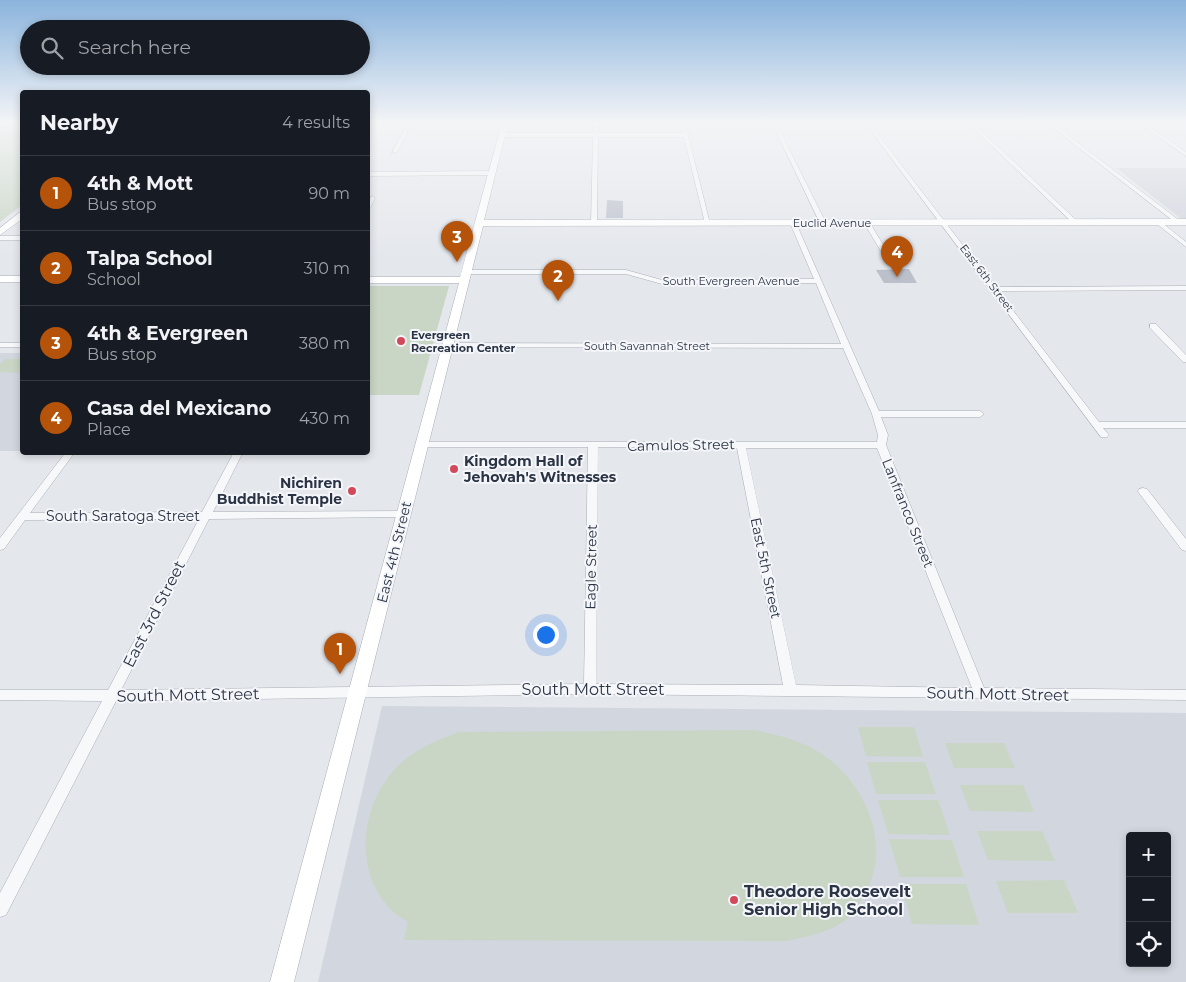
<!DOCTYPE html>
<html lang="en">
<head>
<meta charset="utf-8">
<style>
  :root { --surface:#171b24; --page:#242831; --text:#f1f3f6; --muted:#9ea1a6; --line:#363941; --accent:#b45309 }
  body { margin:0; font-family:Montserrat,sans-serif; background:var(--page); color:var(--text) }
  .controls { position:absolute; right:15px; bottom:15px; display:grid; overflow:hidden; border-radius:5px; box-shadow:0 2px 8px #0003 }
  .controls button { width:45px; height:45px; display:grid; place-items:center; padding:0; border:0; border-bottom:1px solid var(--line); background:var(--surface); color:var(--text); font:25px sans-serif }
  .you { position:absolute; left:545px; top:634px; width:18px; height:18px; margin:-12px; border:4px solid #fff; border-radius:50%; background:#1a73e8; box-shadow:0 0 0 8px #1a73e833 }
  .badge { display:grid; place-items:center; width:32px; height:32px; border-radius:50%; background:var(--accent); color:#fff; font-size:16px; font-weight:700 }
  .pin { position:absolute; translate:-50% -41px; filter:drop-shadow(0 1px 2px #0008) }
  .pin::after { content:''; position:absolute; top:26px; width:18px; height:15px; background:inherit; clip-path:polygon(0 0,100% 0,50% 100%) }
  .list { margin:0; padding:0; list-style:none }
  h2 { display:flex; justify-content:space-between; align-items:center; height:65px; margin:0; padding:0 20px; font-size:21px }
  h2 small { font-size:16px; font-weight:400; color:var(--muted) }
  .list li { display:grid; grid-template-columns:32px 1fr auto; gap:15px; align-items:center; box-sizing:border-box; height:75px; padding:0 20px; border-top:1px solid var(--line) }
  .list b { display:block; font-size:19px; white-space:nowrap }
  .list p { margin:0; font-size:16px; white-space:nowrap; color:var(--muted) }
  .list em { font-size:16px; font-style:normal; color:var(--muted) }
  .icon { flex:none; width:28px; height:28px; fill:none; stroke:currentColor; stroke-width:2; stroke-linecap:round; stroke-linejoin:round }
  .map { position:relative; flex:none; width:1186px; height:982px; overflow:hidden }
  .search { position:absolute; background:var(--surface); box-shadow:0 2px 8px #0003; left:20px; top:20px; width:350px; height:55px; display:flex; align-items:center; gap:12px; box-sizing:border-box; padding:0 18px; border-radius:28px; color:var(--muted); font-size:19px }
  .panel { position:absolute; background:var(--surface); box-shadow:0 2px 8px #0003; left:20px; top:90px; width:350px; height:365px; border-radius:5px }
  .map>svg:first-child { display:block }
  .built { fill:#d2d6de; fill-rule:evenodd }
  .green { fill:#c9d6c5 }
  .building { fill:#bbc0ca }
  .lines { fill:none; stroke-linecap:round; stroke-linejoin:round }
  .street-casing { stroke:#a9aeb7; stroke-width:1 }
  .secondary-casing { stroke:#a9aeb7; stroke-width:1 }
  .street { fill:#f7f8fa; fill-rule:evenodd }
  .secondary { fill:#fff; fill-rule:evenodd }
  .poi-dot { fill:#d1495b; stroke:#f4f6f9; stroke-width:2 }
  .labels { text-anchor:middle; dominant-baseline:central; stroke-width:4; stroke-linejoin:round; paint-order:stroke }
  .far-street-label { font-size:11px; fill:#2b3445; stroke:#f4f6f9 }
  .far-poi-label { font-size:11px; font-weight:bold; fill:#2b3445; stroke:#f4f6f9; text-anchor:start }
  .street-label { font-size:14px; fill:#2b3445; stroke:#f4f6f9 }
  .poi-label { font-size:14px; font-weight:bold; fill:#2b3445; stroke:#f4f6f9; text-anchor:start }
  .near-street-label { font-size:16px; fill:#2b3445; stroke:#f4f6f9 }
  .near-poi-label { font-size:16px; font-weight:bold; fill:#2b3445; stroke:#f4f6f9; text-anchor:start }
</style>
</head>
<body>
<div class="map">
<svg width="1186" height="982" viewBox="0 0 1186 982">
  <rect width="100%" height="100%" fill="#e4e7ec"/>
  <path class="built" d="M 1116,168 L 1186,168 L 1186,220 L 1183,220 Z
    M 0,353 L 22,353 L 22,451 L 0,451 Z
    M 382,706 L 1186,713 L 1186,982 L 318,982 ZM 1130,836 L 1167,836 L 1167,963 L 1130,963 Z"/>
  <path class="green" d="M 0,123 L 22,123 L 22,205 L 0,222 Z
    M 368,286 L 449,286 L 419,395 L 368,395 Z
    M 5,359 L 22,359 L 22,373 L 0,372 L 0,364 Z
    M 858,727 L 914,727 L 923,757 L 866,756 Z
    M 754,730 C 778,735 801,740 822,754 C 868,785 894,850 862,899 C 859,904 856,911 852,915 C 833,932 810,936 786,941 L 404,940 L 408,922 C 351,890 355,806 400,764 C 417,748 437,740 459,732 Z
    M 945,743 L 1004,743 L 1015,768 L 954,768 Z
    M 867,762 L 925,762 L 936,794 L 876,794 Z
    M 960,785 L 1023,785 L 1034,812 L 970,811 Z
    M 878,800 L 938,800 L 950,835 L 888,834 Z
    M 977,831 L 1042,831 L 1055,861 L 988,860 Z
    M 889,839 L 952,840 L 964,877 L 900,877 Z
    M 1064,880 L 1078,913 L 1008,913 L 996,881 Z
    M 901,884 L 966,884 L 979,925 L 912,924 Z"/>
  <path class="building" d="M 607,200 L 623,201 L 623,218 L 606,218 Z
    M 909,269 L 917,283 L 884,283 L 876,270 Z"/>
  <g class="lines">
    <g class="street-casing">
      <path id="street" d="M 408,123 L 412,123 L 397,152 L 392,153 Z
        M 594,123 L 598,123 L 598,133 L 683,133 L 681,123 L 685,123 L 710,224 L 705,223 L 684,137 L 598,137 L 597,224 L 594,226 L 591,224 L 593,137 L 502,137 L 499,135 L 502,133 L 593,133 Z
        M 772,123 L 776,123 L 826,223 L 825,224 L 820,223 Z
        M 865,123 L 869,123 L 995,287 L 1186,286 L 1186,290 L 998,291 L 1099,422 L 1186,422 L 1186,428 L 1103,428 L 1109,435 L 1107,437 L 1101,437 Z
        M 968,123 L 973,123 L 1078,222 L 1078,224 L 1074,224 Z
        M 1047,123 L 1052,123 L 1180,221 L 1180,223 L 1176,223 Z
        M 1139,123 L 1144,123 L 1186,152 L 1186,156 Z
        M 368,172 L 492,171 L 495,173 L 492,175 L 368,176 Z
        M 372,196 L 375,198 L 370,208 L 368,209 L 368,201 Z
        M 791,222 L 796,223 L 879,411 L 980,411 L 984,414 L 980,417 L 881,417 L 888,435 L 886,445 L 984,688 L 1186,690 L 1186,700 L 590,694 L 116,701 L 6,915 L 0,917 L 0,893 L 102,701 L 0,700 L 0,690 L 108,690 L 199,519 L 25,520 L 4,549 L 0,550 L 0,538 L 66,452 L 75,452 L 30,513 L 202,512 L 234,452 L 243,452 L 213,512 L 403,511 L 408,514 L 403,517 L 209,519 L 121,690 L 584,684 L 588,447 L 421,447 L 418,446 L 416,444 L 418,442 L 877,442 L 878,435 L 872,414 L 843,348 L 447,347 L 443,345 L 447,343 L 841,344 L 816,283 L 662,284 L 626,274 L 466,274 L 463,272 L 466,270 L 626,270 L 662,280 L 814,279 L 790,223 ZM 598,447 L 737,448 L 783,685 L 596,684 ZM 746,448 L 877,448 L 972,688 L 796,685 Z
        M 865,222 L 870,223 L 894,263 L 893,264 L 888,263 L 864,223 Z
        M 1157,222 L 1161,222 L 1186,242 L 1186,247 L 1157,224 Z
        M 0,236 L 22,236 L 22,240 L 0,240 Z
        M 1150,324 L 1156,324 L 1186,355 L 1186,362 L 1183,362 L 1150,328 Z
        M 0,343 L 22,343 L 22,347 L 0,347 Z
        M 1143,488 L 1147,489 L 1186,539 L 1186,551 L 1182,550 L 1139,493 L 1138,491 L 1139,489 Z"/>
    </g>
    <g class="secondary-casing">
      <path id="secondary" d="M 502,123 L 508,123 L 484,220 L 1186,219 L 1186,225 L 483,226 L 294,982 L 270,982 L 459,283 L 368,283 L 368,277 L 460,277 Z
        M 19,213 L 22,213 L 22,219 L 0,235 L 0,228 Z
        M 0,276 L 22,276 L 22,282 L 0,282 Z"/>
    </g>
    <use href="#street" class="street"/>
    <use href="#secondary" class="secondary"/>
  </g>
  <linearGradient id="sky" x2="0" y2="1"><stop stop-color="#8bb4dd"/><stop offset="0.47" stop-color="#f3f4f6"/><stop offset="1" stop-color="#f3f4f6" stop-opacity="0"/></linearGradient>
  <rect width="1186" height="260" fill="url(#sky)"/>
  <g class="poi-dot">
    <circle cx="401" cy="341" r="5"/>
    <circle cx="454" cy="469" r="5"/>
    <circle cx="352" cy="491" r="5"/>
    <circle cx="734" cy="900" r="5"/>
  </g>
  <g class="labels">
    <g class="far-street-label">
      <text x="832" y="223">Euclid Avenue</text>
      <text transform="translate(987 278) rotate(53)">East 6th Street</text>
      <text x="731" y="281">South Evergreen Avenue</text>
      <text x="647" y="346">South Savannah Street</text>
    </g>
    <g class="far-poi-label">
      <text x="411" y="335">Evergreen<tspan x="411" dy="13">Recreation Center</tspan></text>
    </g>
    <g class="street-label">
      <text transform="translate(681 445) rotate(-1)">Camulos Street</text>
      <text transform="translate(908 513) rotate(68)">Lanfranco Street</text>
      <text x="123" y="516">South Saratoga Street</text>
      <text transform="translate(394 552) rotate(-76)">East 4th Street</text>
      <text transform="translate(591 567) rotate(-89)">Eagle Street</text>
      <text transform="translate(766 568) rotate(78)">East 5th Street</text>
    </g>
    <g class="poi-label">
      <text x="464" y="461">Kingdom Hall of<tspan x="464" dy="16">Jehovah's Witnesses</tspan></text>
      <text x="342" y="483" text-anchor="end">Nichiren<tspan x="342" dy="16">Buddhist Temple</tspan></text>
    </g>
    <g class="near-street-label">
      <text transform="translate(154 614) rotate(-63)">East 3rd Street</text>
      <text x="593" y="689">South Mott Street</text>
      <text transform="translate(998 694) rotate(1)">South Mott Street</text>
      <text transform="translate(188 695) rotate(-1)">South Mott Street</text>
    </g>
    <g class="near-poi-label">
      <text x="744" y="891">Theodore Roosevelt<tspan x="744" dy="18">Senior High School</tspan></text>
    </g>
  </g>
</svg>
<div class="controls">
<button>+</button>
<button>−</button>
<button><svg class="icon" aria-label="locate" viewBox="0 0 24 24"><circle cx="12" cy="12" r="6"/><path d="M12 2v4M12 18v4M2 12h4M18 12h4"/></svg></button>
</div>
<div class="you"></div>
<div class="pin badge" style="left:340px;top:674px">1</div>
<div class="pin badge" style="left:558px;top:301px">2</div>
<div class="pin badge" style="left:457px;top:262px">3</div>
<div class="pin badge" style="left:897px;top:277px">4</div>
<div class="search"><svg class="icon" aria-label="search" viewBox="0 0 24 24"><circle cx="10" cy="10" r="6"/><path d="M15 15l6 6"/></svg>Search here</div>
<section class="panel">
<h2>Nearby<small>4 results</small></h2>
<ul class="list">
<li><span class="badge">1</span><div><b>4th &amp; Mott</b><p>Bus stop</p></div><em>90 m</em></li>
<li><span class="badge">2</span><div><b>Talpa School</b><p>School</p></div><em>310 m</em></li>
<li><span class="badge">3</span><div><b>4th &amp; Evergreen</b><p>Bus stop</p></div><em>380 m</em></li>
<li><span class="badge">4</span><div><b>Casa del Mexicano</b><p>Place</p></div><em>430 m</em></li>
</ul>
</section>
</div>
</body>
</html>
